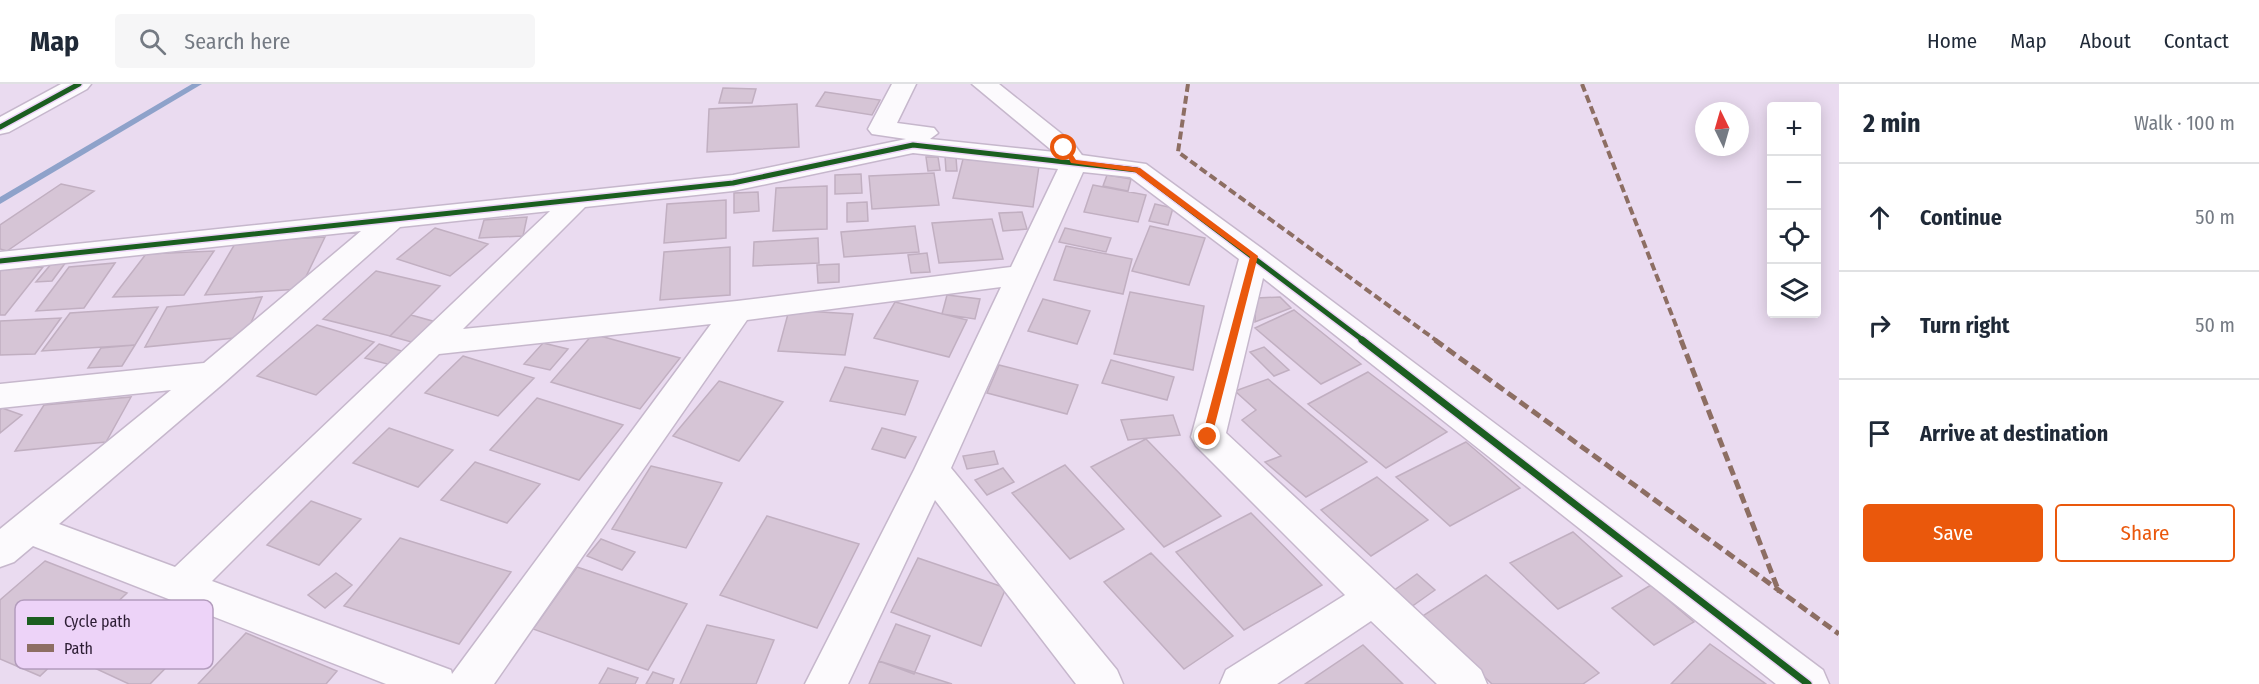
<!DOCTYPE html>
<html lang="en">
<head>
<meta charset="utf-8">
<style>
  :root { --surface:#fff; --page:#f6f6f7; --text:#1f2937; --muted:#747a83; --line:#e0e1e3; --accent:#ea580c }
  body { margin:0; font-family:"Fira Sans Condensed",sans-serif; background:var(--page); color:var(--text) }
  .controls { position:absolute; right:18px; top:18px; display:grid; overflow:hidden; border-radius:6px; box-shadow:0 3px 15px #0003 }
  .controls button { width:54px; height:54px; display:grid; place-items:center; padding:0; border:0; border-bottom:2px solid var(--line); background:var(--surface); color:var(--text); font:30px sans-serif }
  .compass { position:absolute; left:1695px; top:18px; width:54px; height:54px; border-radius:50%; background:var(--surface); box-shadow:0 3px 15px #0003; rotate:355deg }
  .stop { position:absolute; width:18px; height:18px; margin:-14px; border:4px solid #ea580c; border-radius:50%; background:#fff }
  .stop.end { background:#ea580c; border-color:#fff; box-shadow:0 2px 6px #0008 }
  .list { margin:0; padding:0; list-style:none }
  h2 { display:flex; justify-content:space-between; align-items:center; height:78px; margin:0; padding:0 24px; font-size:26px }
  h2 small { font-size:20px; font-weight:400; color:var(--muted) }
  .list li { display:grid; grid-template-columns:39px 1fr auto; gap:18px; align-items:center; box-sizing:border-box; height:108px; padding:0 24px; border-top:2px solid var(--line) }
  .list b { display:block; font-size:22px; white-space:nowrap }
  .list em { font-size:20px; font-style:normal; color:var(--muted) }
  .actions { display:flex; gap:12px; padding:18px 24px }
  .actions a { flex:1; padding:14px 0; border:2px solid var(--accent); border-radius:6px; text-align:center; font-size:21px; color:var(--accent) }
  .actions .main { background:var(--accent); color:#fff }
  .icon { flex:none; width:33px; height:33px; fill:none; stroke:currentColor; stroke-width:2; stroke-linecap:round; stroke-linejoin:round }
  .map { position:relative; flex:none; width:1839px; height:600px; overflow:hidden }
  header { display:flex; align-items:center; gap:36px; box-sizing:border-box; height:84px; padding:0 30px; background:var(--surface); border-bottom:2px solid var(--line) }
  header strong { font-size:28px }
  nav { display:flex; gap:33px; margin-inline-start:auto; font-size:21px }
  .search { width:420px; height:54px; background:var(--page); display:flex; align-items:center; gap:15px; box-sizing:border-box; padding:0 21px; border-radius:6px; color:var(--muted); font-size:22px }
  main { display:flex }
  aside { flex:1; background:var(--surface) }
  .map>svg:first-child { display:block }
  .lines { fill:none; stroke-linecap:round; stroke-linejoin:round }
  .stream { fill:#8ea2ca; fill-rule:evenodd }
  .building { fill:#d6c5d6; stroke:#c1afc1; stroke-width:1.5 }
  .minor-casing { stroke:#c6b7cc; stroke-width:3 }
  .tertiary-casing { stroke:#c6b7cc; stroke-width:3 }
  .minor { fill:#fcfafd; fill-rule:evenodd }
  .tertiary { fill:#fcfafd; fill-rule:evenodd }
  .quiet-far1 { stroke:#8d6e63; stroke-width:4; stroke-dasharray:8 4; stroke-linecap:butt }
  .quiet { stroke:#8d6e63; stroke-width:5; stroke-dasharray:10 5; stroke-linecap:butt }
  .cycleway-far1-casing { stroke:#edd3f8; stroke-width:8 }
  .cycleway-casing { stroke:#edd3f8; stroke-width:10 }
  .cycleway-far1 { stroke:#1b5e20; stroke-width:5 }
  .cycleway { stroke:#1b5e20; stroke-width:7 }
  .route { fill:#ea580c }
  .key { fill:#edd3f8; stroke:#b39cbd; stroke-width:1.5 }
  .key-label { font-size:16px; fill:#2d1d34 }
</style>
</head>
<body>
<header>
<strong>Map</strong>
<div class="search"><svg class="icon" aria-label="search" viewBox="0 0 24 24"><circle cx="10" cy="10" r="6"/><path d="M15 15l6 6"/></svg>Search here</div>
<nav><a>Home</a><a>Map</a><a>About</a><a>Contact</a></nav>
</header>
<main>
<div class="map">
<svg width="1839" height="600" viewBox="0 0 1839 600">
  <rect width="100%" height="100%" fill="#eadbf0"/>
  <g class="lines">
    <path class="stream" d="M 192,0 L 202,0 L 0,120 L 0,113 Z"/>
  </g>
  <path class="building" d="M 723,4 L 756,5 L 752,19 L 719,19 Z
    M 825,8 L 880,16 L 872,31 L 816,22 Z
    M 797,20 L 799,63 L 707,68 L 709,25 Z
    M 945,72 L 956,73 L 957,87 L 946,87 Z
    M 926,73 L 938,73 L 940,86 L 928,87 Z
    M 963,75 L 1039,82 L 1033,123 L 953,114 Z
    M 934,89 L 939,121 L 872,125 L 869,92 Z
    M 861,90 L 862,109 L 835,110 L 835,91 Z
    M 1107,91 L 1131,95 L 1128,107 L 1103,102 Z
    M 61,100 L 94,107 L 7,167 L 0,165 L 0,141 Z
    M 1093,101 L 1146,111 L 1138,138 L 1084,128 Z
    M 827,102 L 827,145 L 773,147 L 776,104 Z
    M 758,108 L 759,127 L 734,129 L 734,109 Z
    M 726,116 L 726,154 L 664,159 L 667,120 Z
    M 867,118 L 868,137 L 847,138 L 847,119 Z
    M 1155,120 L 1173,124 L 1168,141 L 1149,137 Z
    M 1022,128 L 1027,145 L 1003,147 L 999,129 Z
    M 527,133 L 523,152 L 479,154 L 484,136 Z
    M 992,135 L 1003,175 L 939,179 L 932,139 Z
    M 915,142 L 919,168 L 844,173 L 841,148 Z
    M 1150,142 L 1205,154 L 1189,201 L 1132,187 Z
    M 435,144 L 488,160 L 450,192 L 397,175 Z
    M 1065,144 L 1111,154 L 1106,168 L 1059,158 Z
    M 325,153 L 300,205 L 205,211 L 236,158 Z
    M 818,154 L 819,179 L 753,182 L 754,158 Z
    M 1066,162 L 1132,175 L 1123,210 L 1054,196 Z
    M 730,163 L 730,211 L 660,216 L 664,168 Z
    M 214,167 L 184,211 L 113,213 L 146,170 Z
    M 927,169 L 930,188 L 911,189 L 908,171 Z
    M 66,178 L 52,197 L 36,198 L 52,179 Z
    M 115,179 L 84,224 L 36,227 L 69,183 Z
    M 839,180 L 839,198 L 818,199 L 817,181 Z
    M 43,183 L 5,231 L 0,231 L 0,186 Z
    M 376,187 L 440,202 L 390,252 L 323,235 Z
    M 1130,208 L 1204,222 L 1193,286 L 1114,270 Z
    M 947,211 L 980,215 L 975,235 L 942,230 Z
    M 262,213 L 245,253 L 145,263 L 167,223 Z
    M 1280,213 L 1291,224 L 1255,238 L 1256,214 Z
    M 1043,215 L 1090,227 L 1077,260 L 1028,247 Z
    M 895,218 L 967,236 L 949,273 L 874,254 Z
    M 158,223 L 135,261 L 42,267 L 70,229 Z
    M 789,226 L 853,230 L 845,271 L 778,267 Z
    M 1294,226 L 1361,280 L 1321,300 L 1255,244 Z
    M 411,231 L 436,238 L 415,259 L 390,252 Z
    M 61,234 L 35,270 L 0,271 L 0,237 Z
    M 317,241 L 374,258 L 316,311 L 257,292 Z
    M 593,250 L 680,274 L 640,325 L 551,298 Z
    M 543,259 L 568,265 L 550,286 L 524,280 Z
    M 379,260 L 405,268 L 391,281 L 365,274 Z
    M 135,261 L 122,282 L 88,284 L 101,264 Z
    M 1264,263 L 1289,286 L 1274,292 L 1250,268 Z
    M 463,272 L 534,294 L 498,332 L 425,309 Z
    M 1111,276 L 1174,293 L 1167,316 L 1102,299 Z
    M 999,281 L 1078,301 L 1067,330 L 987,309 Z
    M 845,283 L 918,297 L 905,331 L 830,317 Z
    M 1368,288 L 1447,348 L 1386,384 L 1308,320 Z
    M 1268,295 L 1367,378 L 1306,413 L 1265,378 L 1281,372 L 1242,336 L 1256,326 L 1235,307 Z
    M 719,297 L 783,318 L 739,377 L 673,352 Z
    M 131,313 L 106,358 L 15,367 L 44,321 Z
    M 537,314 L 623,341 L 579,396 L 490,366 Z
    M 2,324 L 22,331 L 0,349 L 0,326 Z
    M 1173,331 L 1180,351 L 1128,356 L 1121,336 Z
    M 389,344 L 453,366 L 418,403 L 353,379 Z
    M 882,344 L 916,353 L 905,374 L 872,365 Z
    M 1146,355 L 1221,432 L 1164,463 L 1091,383 Z
    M 1466,358 L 1520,404 L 1450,442 L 1396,393 Z
    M 994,367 L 998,380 L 967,385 L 963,372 Z
    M 475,378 L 540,400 L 507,439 L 441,416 Z
    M 1065,381 L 1124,445 L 1070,475 L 1012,409 Z
    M 651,382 L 722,399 L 686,464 L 612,445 Z
    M 1003,384 L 1014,398 L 987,411 L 975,396 Z
    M 1377,393 L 1428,436 L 1371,472 L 1321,426 Z
    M 311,417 L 361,435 L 319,481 L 267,461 Z
    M 1251,429 L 1322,501 L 1244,546 L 1176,468 Z
    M 767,432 L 859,460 L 817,544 L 720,511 Z
    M 1573,448 L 1622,492 L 1558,525 L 1510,479 Z
    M 400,454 L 511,488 L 459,560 L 344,522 Z
    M 601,455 L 635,468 L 622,486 L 587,472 Z
    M 1151,469 L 1233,552 L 1184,585 L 1104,498 Z
    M 918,474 L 1006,504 L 981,562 L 891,528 Z
    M 45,477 L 127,509 L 40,592 L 0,575 L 0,516 Z
    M 577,483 L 687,520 L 648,586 L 533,545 Z
    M 336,489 L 352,501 L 325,524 L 308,511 Z
    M 1417,490 L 1435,506 L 1411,523 L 1393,507 Z
    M 1486,491 L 1599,589 L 1583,600 L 1492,600 L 1421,533 Z
    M 1651,501 L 1694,538 L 1654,561 L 1612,524 Z
    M 127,523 L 196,553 L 150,600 L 129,600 L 73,574 Z
    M 896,540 L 930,552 L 914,590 L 879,577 Z
    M 707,541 L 774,556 L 756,600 L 680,600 Z
    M 246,549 L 337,587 L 326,600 L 198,600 Z
    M 1710,560 L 1766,600 L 1671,600 Z
    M 1363,561 L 1403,600 L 1305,600 Z
    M 879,577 L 952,600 L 869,600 Z
    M 608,584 L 638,594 L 635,600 L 599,600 Z
    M 653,588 L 674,595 L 672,600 L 646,600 Z"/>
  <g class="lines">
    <g class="minor-casing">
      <path id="minor" d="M 892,0 L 916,0 L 897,39 L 934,44 L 938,49 L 930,55 L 1074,70 L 1146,80 L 1264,166 L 1823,586 L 1829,600 L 1776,600 L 1263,194 L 1226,349 L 1481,586 L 1487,600 L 1437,600 L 1371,537 L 1277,600 L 1220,600 L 1226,586 L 1345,511 L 1196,362 L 1191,353 L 1239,175 L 1130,93 L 1083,88 L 951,384 L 1117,586 L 1123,600 L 1076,600 L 935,416 L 848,600 L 805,600 L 914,386 L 1001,203 L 747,236 L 494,600 L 386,600 L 33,462 L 14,478 L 0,483 L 0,445 L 171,306 L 0,324 L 0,300 L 204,279 L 361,147 L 0,186 L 0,168 L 733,91 L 906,55 L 872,50 L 868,45 ZM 913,69 L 1058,85 L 1011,183 L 737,217 L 463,245 L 585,123 L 733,107 ZM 550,127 L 175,483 L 59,440 L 225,298 L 400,143 ZM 711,240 L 452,590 L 451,586 L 212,497 L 439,270 Z"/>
    </g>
    <g class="tertiary-casing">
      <path id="tertiary" d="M 61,0 L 91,0 L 87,5 L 9,48 L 0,50 L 0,33 Z
        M 972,0 L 999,0 L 1073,59 L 1087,78 L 1083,84 L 1074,86 L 1065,84 L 1055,69 Z"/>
    </g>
    <use href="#minor" class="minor"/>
    <use href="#tertiary" class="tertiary"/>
    <path class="quiet-far1" d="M 1188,0 L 1178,68 L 1437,257
      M 1582,0 L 1682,257"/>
    <path class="quiet" d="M 1435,256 L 1839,550
      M 1681,256 L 1779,508"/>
    <g class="cycleway-far1-casing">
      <path id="cycleway-far1" d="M 0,43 L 79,0
        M 0,177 L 733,99 L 913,61 L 1137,86 L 1364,257"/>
    </g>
    <g class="cycleway-casing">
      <path id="cycleway" d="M 1362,256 L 1808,600"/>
    </g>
    <use href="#cycleway-far1" class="cycleway-far1"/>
    <use href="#cycleway" class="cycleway"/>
  </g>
  <path class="route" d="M 1062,62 L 1067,62 L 1076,76 L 1140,84 L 1258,172 L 1211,356 L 1204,356 L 1202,353 L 1250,173 L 1135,88 L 1071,79 Z"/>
  <rect x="15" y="516" width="198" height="69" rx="9" class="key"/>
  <rect x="27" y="533" width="27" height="8" fill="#1b5e20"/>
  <rect x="27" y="560" width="27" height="8" fill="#8d6e63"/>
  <g class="key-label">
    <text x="64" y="543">Cycle path</text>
    <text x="64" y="570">Path</text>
  </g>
</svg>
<div class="controls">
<button>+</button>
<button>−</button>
<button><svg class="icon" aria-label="locate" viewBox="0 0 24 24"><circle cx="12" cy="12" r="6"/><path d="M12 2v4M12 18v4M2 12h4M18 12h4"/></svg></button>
<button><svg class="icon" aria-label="layers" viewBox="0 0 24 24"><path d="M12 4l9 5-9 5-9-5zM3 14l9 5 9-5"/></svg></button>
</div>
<svg class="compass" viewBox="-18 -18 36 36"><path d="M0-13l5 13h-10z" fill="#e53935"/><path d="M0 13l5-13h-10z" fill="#747a83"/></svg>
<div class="stop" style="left:1064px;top:64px"></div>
<div class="stop end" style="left:1208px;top:353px"></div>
</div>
<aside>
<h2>2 min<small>Walk · 100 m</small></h2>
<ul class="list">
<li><svg class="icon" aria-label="ahead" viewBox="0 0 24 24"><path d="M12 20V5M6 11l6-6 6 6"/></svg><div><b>Continue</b></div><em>50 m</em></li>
<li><svg class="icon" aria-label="right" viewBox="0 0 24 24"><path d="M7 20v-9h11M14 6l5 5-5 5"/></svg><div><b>Turn right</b></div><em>50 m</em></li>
<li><svg class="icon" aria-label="arrive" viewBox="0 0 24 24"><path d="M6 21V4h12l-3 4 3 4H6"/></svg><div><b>Arrive at destination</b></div></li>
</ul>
<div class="actions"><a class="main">Save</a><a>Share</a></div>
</aside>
</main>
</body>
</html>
